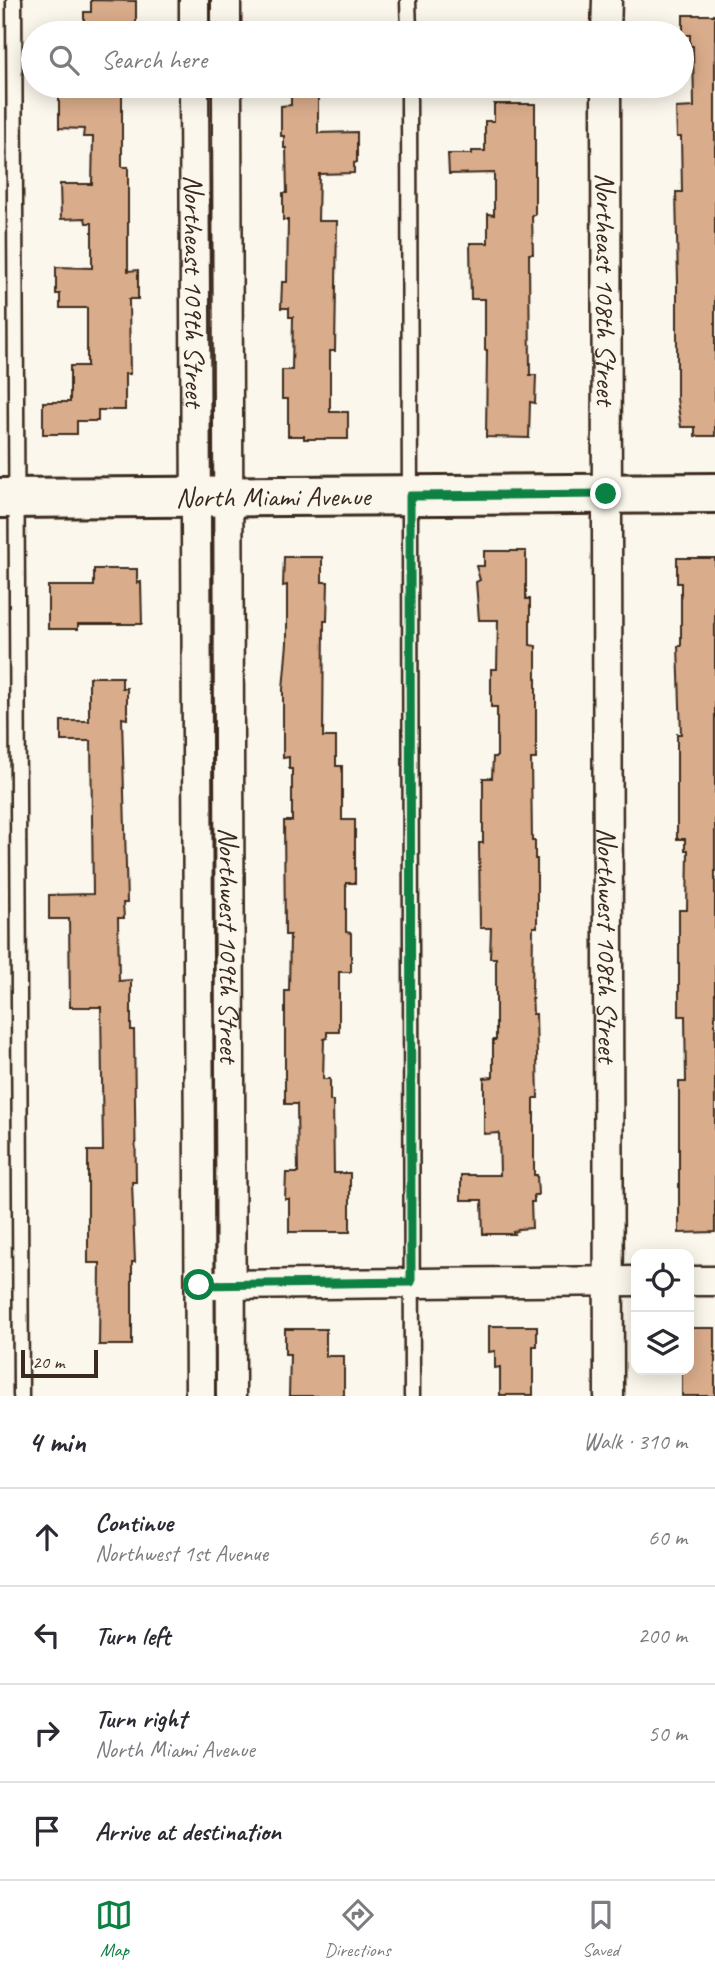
<!DOCTYPE html>
<html lang="en">
<head>
<meta charset="utf-8">
<style>
  :root { --surface:#fff; --page:#f2f2f3; --text:#2b2b33; --muted:#7c7c81; --line:#e1e1e2; --accent:#0b8043 }
  body { margin:0; font-family:Caveat,sans-serif; background:var(--page); color:var(--text) }
  .controls { position:absolute; right:21px; bottom:21px; display:grid; overflow:hidden; border-radius:14px; box-shadow:0 4px 18px #0003 }
  .controls button { width:63px; height:63px; display:grid; place-items:center; padding:0; border:0; border-bottom:2px solid var(--line); background:var(--surface); color:var(--text); font:35px sans-serif }
  .scale { position:absolute; left:21px; bottom:18px; width:77px; box-sizing:border-box; padding-left:7px; border:4px solid #3b2a1e; border-top:0; font-size:19px; line-height:24px; white-space:nowrap; color:#3b2a1e; -webkit-text-stroke:5px #fbf7ec; paint-order:stroke }
  .stop { position:absolute; width:21px; height:21px; margin:-16px; border:5px solid #0b8043; border-radius:50%; background:#fff }
  .stop.end { background:#0b8043; border-color:#fff; box-shadow:0 2px 7px #0008 }
  .list { margin:0; padding:0; list-style:none }
  h2 { display:flex; justify-content:space-between; align-items:center; height:91px; margin:0; padding:0 28px; font-size:30px }
  h2 small { font-size:23px; font-weight:400; color:var(--muted) }
  .list li { display:grid; grid-template-columns:46px 1fr auto; gap:21px; align-items:center; box-sizing:border-box; height:98px; padding:0 28px; border-top:2px solid var(--line) }
  .list b { display:block; font-size:26px; white-space:nowrap }
  .list p { margin:0; font-size:23px; white-space:nowrap; color:var(--muted) }
  .list em { font-size:23px; font-style:normal; color:var(--muted) }
  .icon { flex:none; width:38px; height:38px; fill:none; stroke:currentColor; stroke-width:2; stroke-linecap:round; stroke-linejoin:round }
  .map { position:relative; flex:none; width:715px; height:1396px; overflow:hidden }
  .search { position:absolute; background:var(--surface); box-shadow:0 4px 18px #0003; left:21px; right:21px; top:21px; height:77px; display:flex; align-items:center; gap:18px; box-sizing:border-box; padding:0 24px; border-radius:38px; color:var(--muted); font-size:26px }
  .sheet { height:483px; background:var(--surface) }
  nav { display:flex; justify-content:space-around; align-items:center; box-sizing:border-box; height:98px; border-top:2px solid var(--line); background:var(--surface); font-size:19px; color:var(--muted) }
  nav a { display:grid; justify-items:center; gap:4px }
  nav .on { color:var(--accent) }
  .map>svg:first-child { display:block }
  .building { fill:#d9ac8b; stroke:#3b2a1e; stroke-width:2 }
  .lines { fill:none; stroke-linecap:round; stroke-linejoin:round }
  .lane-casing { stroke:#3b2a1e; stroke-width:19 }
  .street-casing { stroke:#3b2a1e; stroke-width:33 }
  .secondary-casing { stroke:#3b2a1e; stroke-width:44 }
  .lane { stroke:#fbf7ec; stroke-width:14 }
  .street { stroke:#fbf7ec; stroke-width:28 }
  .secondary { stroke:#fbf7ec; stroke-width:38 }
  .route { stroke:#0b8043; stroke-width:9 }
  .labels { text-anchor:middle; dominant-baseline:central; stroke-width:7; stroke-linejoin:round; paint-order:stroke }
  .street-label { font-size:28px; fill:#3b2a1e; stroke:#fbf7ec }
</style>
</head>
<body>
<div class="map">
<svg width="715" height="1396" viewBox="0 0 715 1396">
  <rect width="100%" height="100%" fill="#fbf7ec"/>
  <filter id="ink" filterUnits="userSpaceOnUse"><feTurbulence type="fractalNoise" baseFrequency=".0143" numOctaves="2"/><feDisplacementMap in="SourceGraphic" scale="14" xChannelSelector="R" yChannelSelector="G"/><feConvolveMatrix kernelMatrix="1 2 1 2 8 2 1 2 1" color-interpolation-filters="sRGB"/></filter>
  <g filter="url(#ink)">
    <path class="building" d="M 91,0 L 136,1 L 136,32 L 84,33 L 84,12 L 91,12 Z
      M 683,15 L 715,15 L 715,436 L 695,436 L 695,427 L 681,427 L 677,399 L 677,282 L 678,282 L 676,192 L 682,192 L 681,137 L 677,137 L 676,108 L 694,107 L 693,46 L 690,46 L 690,35 L 683,35 Z
      M 92,86 L 122,86 L 122,167 L 128,167 L 128,271 L 138,270 L 138,299 L 129,299 L 130,374 L 125,374 L 125,410 L 98,410 L 98,421 L 77,421 L 77,434 L 43,434 L 43,402 L 70,402 L 70,366 L 87,366 L 87,308 L 60,308 L 60,294 L 56,294 L 56,267 L 92,268 L 92,223 L 86,223 L 85,218 L 61,219 L 60,184 L 92,184 L 93,137 L 83,137 L 84,129 L 59,128 L 59,88 L 92,88 Z
      M 291,86 L 318,86 L 318,133 L 357,132 L 357,162 L 354,163 L 354,173 L 319,174 L 318,221 L 337,221 L 335,351 L 330,351 L 330,412 L 348,412 L 348,439 L 304,439 L 304,436 L 288,436 L 288,399 L 282,399 L 282,370 L 292,370 L 293,317 L 289,317 L 289,308 L 281,308 L 282,282 L 287,282 L 288,220 L 283,220 L 283,193 L 287,193 L 286,148 L 284,148 L 284,136 L 281,136 L 281,106 L 291,105 Z
      M 494,104 L 535,104 L 535,215 L 532,215 L 533,254 L 529,254 L 530,375 L 536,375 L 535,403 L 530,402 L 529,438 L 486,437 L 487,350 L 485,350 L 485,299 L 471,299 L 470,243 L 488,243 L 488,214 L 494,215 L 494,173 L 449,174 L 448,154 L 472,154 L 472,151 L 485,151 L 485,121 L 494,121 Z
      M 484,551 L 526,551 L 526,599 L 530,599 L 530,645 L 536,646 L 536,759 L 531,759 L 532,841 L 535,841 L 535,859 L 537,859 L 537,927 L 533,927 L 532,992 L 533,1014 L 536,1014 L 538,1098 L 534,1098 L 534,1175 L 537,1175 L 538,1195 L 534,1195 L 534,1202 L 531,1202 L 532,1228 L 518,1229 L 517,1231 L 513,1232 L 514,1234 L 483,1234 L 482,1200 L 461,1200 L 461,1175 L 500,1175 L 499,1133 L 484,1134 L 484,1078 L 493,1077 L 493,1040 L 496,1040 L 496,958 L 490,958 L 491,928 L 480,928 L 479,843 L 483,843 L 483,778 L 492,778 L 493,757 L 497,757 L 497,707 L 491,707 L 491,669 L 497,669 L 498,620 L 479,620 L 476,582 L 480,580 L 476,566 L 484,566 Z
      M 284,557 L 322,557 L 322,582 L 328,582 L 327,621 L 324,621 L 323,737 L 336,737 L 336,766 L 342,766 L 342,820 L 355,820 L 355,883 L 346,883 L 346,932 L 351,933 L 351,972 L 339,972 L 339,1032 L 327,1032 L 327,1038 L 324,1039 L 323,1079 L 330,1079 L 330,1101 L 333,1101 L 334,1173 L 350,1173 L 350,1232 L 289,1232 L 289,1199 L 285,1199 L 286,1173 L 298,1173 L 297,1104 L 285,1104 L 285,991 L 289,991 L 290,935 L 285,935 L 284,821 L 292,821 L 292,769 L 289,769 L 289,757 L 283,758 L 283,689 L 287,643 L 287,585 L 283,586 Z
      M 677,558 L 715,558 L 715,1232 L 679,1233 L 679,1082 L 686,1082 L 685,1016 L 679,1016 L 679,910 L 687,910 L 688,850 L 685,850 L 685,839 L 677,839 L 677,734 L 681,734 L 678,646 L 681,646 L 681,583 L 677,583 Z
      M 94,569 L 137,569 L 137,583 L 141,582 L 142,624 L 78,624 L 78,629 L 48,629 L 48,586 L 94,586 Z
      M 89,677 L 122,677 L 122,688 L 127,688 L 127,719 L 122,718 L 127,903 L 123,903 L 124,918 L 118,918 L 119,981 L 131,980 L 131,1030 L 134,1030 L 136,1182 L 132,1182 L 135,1262 L 132,1262 L 132,1345 L 99,1345 L 100,1263 L 88,1263 L 88,1151 L 103,1151 L 101,1007 L 70,1007 L 69,919 L 49,919 L 49,895 L 93,894 L 91,741 L 61,741 L 61,721 L 89,721 Z
      M 489,1326 L 537,1326 L 537,1346 L 533,1346 L 533,1395 L 500,1395 L 500,1367 L 495,1368 L 495,1351 L 489,1352 Z
      M 689,1328 L 715,1328 L 715,1396 L 682,1396 L 682,1370 L 689,1370 Z
      M 285,1329 L 326,1329 L 326,1356 L 344,1356 L 344,1396 L 289,1396 L 290,1354 L 285,1354 Z"/>
    <g class="lines">
      <g class="lane-casing">
        <path id="lane" d="M 14,0 L 21,1396
          M 408,0 L 409,33
          M 409,86 L 412,1396"/>
      </g>
      <g class="street-casing">
        <g id="street">
          <path d="M 194,0 L 194,33"/>
          <path d="M 226,0 L 226,33"/>
          <path d="M 606,33 L 607,0"/>
          <path id="s1" d="M 194,86 L 200,1396"/>
          <path id="s2" d="M 227,86 L 231,1396"/>
          <path id="s3" d="M 606,86 L 609,1396"/>
          <path d="M 689,1281 L 715,1281"/>
          <path d="M 212,1285 L 636,1281"/>
        </g>
      </g>
      <g class="secondary-casing">
        <g id="secondary">
          <path id="s4" d="M 0,498 L 715,493"/>
        </g>
      </g>
      <use href="#lane" class="lane"/>
      <use href="#street" class="street"/>
      <use href="#secondary" class="secondary"/>
    </g>
  </g>
  <g class="lines" filter="url(#ink)">
    <path class="route" d="M 199,1285 L 411,1282 L 410,496 L 606,494"/>
  </g>
  <g class="labels">
    <g class="street-label">
      <text stroke="none"><textPath href="#s3" startOffset="203">Northeast 108th Street</textPath></text>
      <text stroke="none"><textPath href="#s1" startOffset="205">Northeast 109th Street</textPath></text>
      <text stroke="none"><textPath href="#s4" startOffset="273">North Miami Avenue</textPath></text>
      <text stroke="none"><textPath href="#s3" startOffset="859">Northwest 108th Street</textPath></text>
      <text stroke="none"><textPath href="#s2" startOffset="859">Northwest 109th Street</textPath></text>
    </g>
  </g>
</svg>
<div class="controls">
<button><svg class="icon" aria-label="locate" viewBox="0 0 24 24"><circle cx="12" cy="12" r="6"/><path d="M12 2v4M12 18v4M2 12h4M18 12h4"/></svg></button>
<button><svg class="icon" aria-label="layers" viewBox="0 0 24 24"><path d="M12 4l9 5-9 5-9-5zM3 14l9 5 9-5"/></svg></button>
</div>
<div class="scale">20 m</div>
<div class="stop" style="left:199px;top:1285px"></div>
<div class="stop end" style="left:606px;top:494px"></div>
<div class="search"><svg class="icon" aria-label="search" viewBox="0 0 24 24"><circle cx="10" cy="10" r="6"/><path d="M15 15l6 6"/></svg>Search here</div>
</div>
<section class="sheet">
<h2>4 min<small>Walk · 310 m</small></h2>
<ul class="list">
<li><svg class="icon" aria-label="ahead" viewBox="0 0 24 24"><path d="M12 20V5M6 11l6-6 6 6"/></svg><div><b>Continue</b><p>Northwest 1st Avenue</p></div><em>60 m</em></li>
<li><svg class="icon" aria-label="left" viewBox="0 0 24 24"><path d="M17 20v-9H6M10 6l-5 5 5 5"/></svg><div><b>Turn left</b></div><em>200 m</em></li>
<li><svg class="icon" aria-label="right" viewBox="0 0 24 24"><path d="M7 20v-9h11M14 6l5 5-5 5"/></svg><div><b>Turn right</b><p>North Miami Avenue</p></div><em>50 m</em></li>
<li><svg class="icon" aria-label="arrive" viewBox="0 0 24 24"><path d="M6 21V4h12l-3 4 3 4H6"/></svg><div><b>Arrive at destination</b></div></li>
</ul>
</section>
<nav>
<a class="on"><svg class="icon" aria-label="map" viewBox="0 0 24 24"><path d="M3 6l6-2 6 2 6-2v14l-6 2-6-2-6 2zM9 4v14M15 6v14"/></svg>Map</a>
<a><svg class="icon" aria-label="directions" viewBox="0 0 24 24"><path d="M12 3l9 9-9 9-9-9zM9 14v-3h6M13 9l2 2-2 2"/></svg>Directions</a>
<a><svg class="icon" aria-label="saved" viewBox="0 0 24 24"><path d="M7 4h10v16l-5-4-5 4z"/></svg>Saved</a>
</nav>
</body>
</html>
